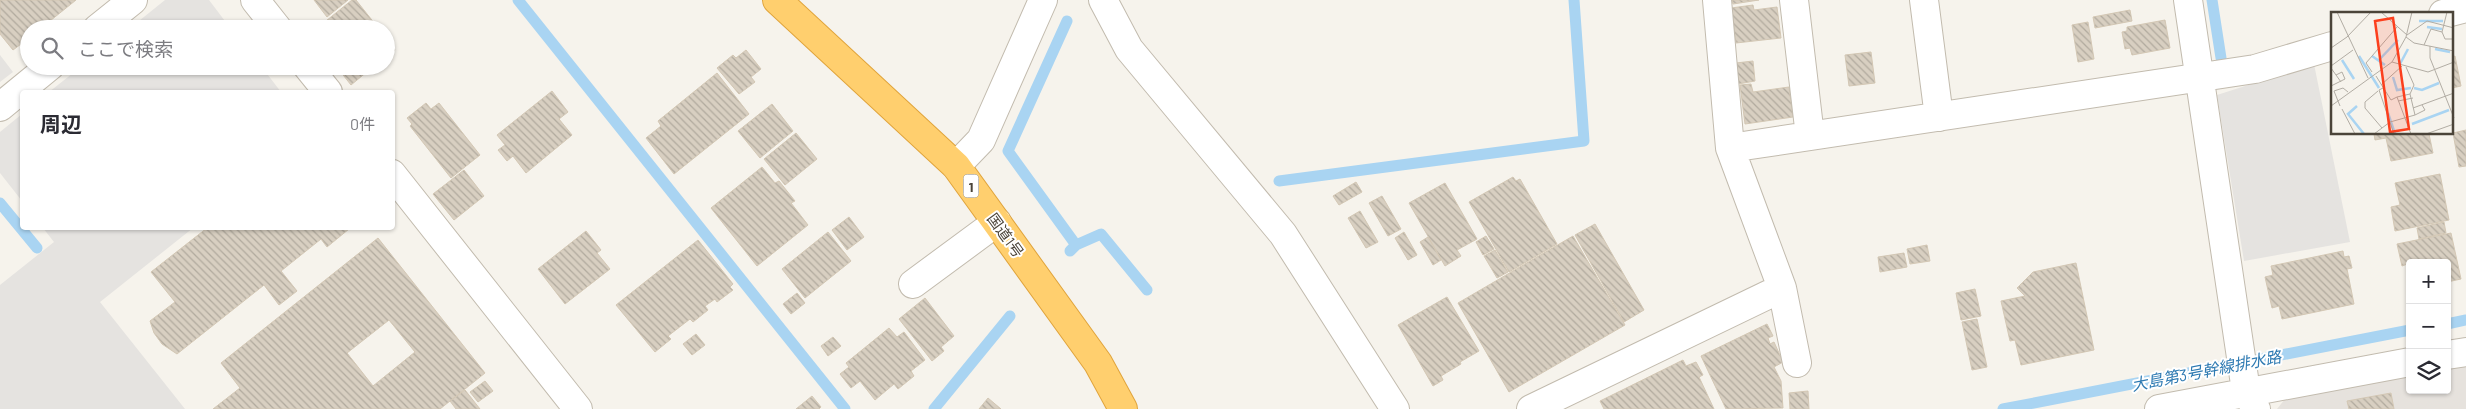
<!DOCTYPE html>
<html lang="ja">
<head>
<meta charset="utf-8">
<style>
  :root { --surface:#fff; --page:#f7f7f7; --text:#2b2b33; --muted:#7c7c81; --line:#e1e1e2 }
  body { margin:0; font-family:Barlow,"Noto Sans JP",sans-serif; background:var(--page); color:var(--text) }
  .controls { position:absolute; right:15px; bottom:15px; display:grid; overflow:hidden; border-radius:5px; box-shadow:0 1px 4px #0004 }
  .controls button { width:45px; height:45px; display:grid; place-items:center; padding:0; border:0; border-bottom:1px solid var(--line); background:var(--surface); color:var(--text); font:25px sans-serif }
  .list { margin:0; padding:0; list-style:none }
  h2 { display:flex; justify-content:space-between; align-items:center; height:65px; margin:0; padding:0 20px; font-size:21px }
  h2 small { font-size:16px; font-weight:400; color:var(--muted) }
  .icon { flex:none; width:28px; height:28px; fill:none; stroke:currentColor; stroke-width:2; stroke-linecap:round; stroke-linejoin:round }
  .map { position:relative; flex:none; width:2466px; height:409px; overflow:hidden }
  .search { position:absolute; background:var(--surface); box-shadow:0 1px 4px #0004; left:20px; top:20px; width:375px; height:55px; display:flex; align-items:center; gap:12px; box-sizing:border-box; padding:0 18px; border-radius:28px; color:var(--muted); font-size:19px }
  .panel { position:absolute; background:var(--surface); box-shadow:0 1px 4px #0004; left:20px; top:90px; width:375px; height:140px; border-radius:5px }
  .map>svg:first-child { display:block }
  .industrial { fill:#e6e2dd }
  .parking { fill:#e5e3e0 }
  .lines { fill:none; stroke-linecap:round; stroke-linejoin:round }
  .stream { stroke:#a9d4f2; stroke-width:11 }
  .building { fill:url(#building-back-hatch); stroke:#d3c7b4; fill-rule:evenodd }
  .minor-casing { stroke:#c2bbae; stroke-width:30 }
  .highway-casing { stroke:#e0a43c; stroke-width:30 }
  .minor { stroke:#fff; stroke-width:28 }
  .highway { stroke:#ffcf6e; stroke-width:28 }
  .labels { text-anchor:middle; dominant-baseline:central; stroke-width:4; stroke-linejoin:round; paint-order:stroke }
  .shield { fill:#fff; stroke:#817c74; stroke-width:1 }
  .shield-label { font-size:14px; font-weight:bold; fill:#4b4439 }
  .street-label { font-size:15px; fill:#4b4439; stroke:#fff }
  .water-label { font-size:16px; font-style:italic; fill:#2e7ab2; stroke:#fff }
  .inset-river { fill:none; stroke:#a9d4f2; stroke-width:2.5 }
  .inset-road { fill:none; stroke:#b2ada4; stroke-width:1 }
  .view { fill:#fc3f1d; fill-opacity:0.15; stroke:#fc3f1d; stroke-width:2.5 }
  .inset-edge { fill:none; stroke:#4b4439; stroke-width:2.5 }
</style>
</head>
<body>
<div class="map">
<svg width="2466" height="409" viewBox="0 0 2466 409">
  <defs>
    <pattern id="building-back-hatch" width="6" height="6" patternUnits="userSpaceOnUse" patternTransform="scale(1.25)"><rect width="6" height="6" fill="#d8cfc1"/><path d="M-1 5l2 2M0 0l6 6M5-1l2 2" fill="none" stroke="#b1aa9e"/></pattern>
  </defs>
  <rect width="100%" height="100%" fill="#f6f3ec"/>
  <path class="industrial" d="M 2466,366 L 2466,409 L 2277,409 L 2285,399 L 2410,376 L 2410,390 L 2447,390 L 2447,369 Z"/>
  <path class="parking" d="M 165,0 L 209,0 L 231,29 L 129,29 Z
    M 0,55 L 13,72 L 0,82 Z
    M 2314,64 L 2350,242 L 2244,261 L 2217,95 Z
    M 82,66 L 261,66 L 281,92 L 49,92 Z
    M 22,114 L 22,201 L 0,173 L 0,132 Z
    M 43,228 L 193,228 L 100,302 L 185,409 L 0,409 L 0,285 L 54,242 Z"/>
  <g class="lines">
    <path class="stream" d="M 518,0 L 845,409
      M 2212,0 L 2221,58
      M 1067,21 L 1008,151 L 1076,245
      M 1279,181 L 1584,141 L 1574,0
      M 0,203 L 37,248
      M 1070,251 L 1076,245 L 1101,234 L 1147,290
      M 2447,324 L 2466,320
      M 934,409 L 1010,316
      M 2003,409 L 2410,330"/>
  </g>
  <path class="building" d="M 0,0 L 76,0 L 40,29 L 29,29 L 29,38 L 13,50 L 0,34 Z
    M 314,0 L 348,0 L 327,17 Z
    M 352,0 L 356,0 L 379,29 L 316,29 Z
    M 1732,0 L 1759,0 L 1733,4 Z
    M 1753,5 L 1754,10 L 1777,7 L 1781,38 L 1736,43 L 1731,8 Z
    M 2130,10 L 2132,21 L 2095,28 L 2093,17 Z
    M 2165,20 L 2170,48 L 2132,55 L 2130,48 L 2125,49 L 2122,32 L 2127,31 L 2127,27 Z
    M 2088,22 L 2094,59 L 2078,62 L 2072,25 Z
    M 386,39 L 395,50 L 386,56 Z
    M 746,50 L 761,69 L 751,77 L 755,82 L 739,94 L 717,68 L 733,55 L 736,58 Z
    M 1871,52 L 1875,83 L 1849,86 L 1845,55 Z
    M 2455,56 L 2461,86 L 2452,88 L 2452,57 Z
    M 1753,61 L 1755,81 L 1738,84 L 1736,63 Z
    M 336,66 L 374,66 L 351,85 Z
    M 717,73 L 749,114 L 674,174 L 646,138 L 661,126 L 658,121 Z
    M 1751,84 L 1753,92 L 1789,87 L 1793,117 L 1745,124 L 1740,85 Z
    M 552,91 L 568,112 L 559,119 L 572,135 L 526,173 L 513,156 L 507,161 L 498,150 L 505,145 L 497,135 Z
    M 426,103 L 431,109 L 439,103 L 480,155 L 451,178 L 410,126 L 412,124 L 407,118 Z
    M 772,104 L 793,131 L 760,158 L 738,131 Z
    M 2466,130 L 2466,166 L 2459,167 L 2453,133 Z
    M 796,133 L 817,159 L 785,185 L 764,159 Z
    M 2374,134 L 2429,134 L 2433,153 L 2391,161 L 2386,138 L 2375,140 Z
    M 762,167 L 775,183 L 779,181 L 795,201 L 791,203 L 808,225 L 757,266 L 711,208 Z
    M 464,170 L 484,196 L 454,220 L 433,194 Z
    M 2440,174 L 2449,220 L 2395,231 L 2391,207 L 2400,205 L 2395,183 Z
    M 1513,177 L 1516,181 L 1520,179 L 1557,244 L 1509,272 L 1469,202 Z
    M 1356,182 L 1362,192 L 1339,205 L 1333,196 Z
    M 1445,183 L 1477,239 L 1457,250 L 1461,256 L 1445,266 L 1409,203 Z
    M 1382,196 L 1401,229 L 1388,236 L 1369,203 Z
    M 1360,211 L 1378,242 L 1366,248 L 1348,218 Z
    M 849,217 L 864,237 L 847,250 L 832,230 Z
    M 2444,222 L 2446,233 L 2419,239 L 2417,228 Z
    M 1595,224 L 1644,310 L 1624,322 L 1575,235 Z
    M 207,228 L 348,228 L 349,229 L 327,247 L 321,239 L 281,271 L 297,291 L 279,305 L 264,285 L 177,354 L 162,344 L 154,333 L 150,321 L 175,302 L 151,272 Z
    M 586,231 L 601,250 L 597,253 L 610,269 L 565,304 L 538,269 Z
    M 828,232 L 851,261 L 805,298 L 782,269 Z
    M 1404,232 L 1417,255 L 1408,260 L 1395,238 Z
    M 2451,233 L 2461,279 L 2447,282 L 2447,263 L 2410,263 L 2402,266 L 2397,244 Z
    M 1486,236 L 1494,249 L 1483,255 L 1476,242 Z
    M 1573,236 L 1625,325 L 1509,392 L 1458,303 Z
    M 1428,237 L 1441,260 L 1433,265 L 1420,242 Z
    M 378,238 L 485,373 L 440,409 L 213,409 L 240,388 L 221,363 ZM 389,320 L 415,352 L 373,386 L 347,353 Z
    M 698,240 L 733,284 L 730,287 L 733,290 L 717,302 L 715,299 L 705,306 L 708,310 L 693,322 L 690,319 L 668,336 L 671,339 L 655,352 L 616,305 Z
    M 1927,245 L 1930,261 L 1910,264 L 1907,249 Z
    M 1495,250 L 1508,272 L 1497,278 L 1484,256 Z
    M 2343,251 L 2344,257 L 2349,256 L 2352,268 L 2347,269 L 2354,304 L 2282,319 L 2279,306 L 2272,308 L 2265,277 L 2273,275 L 2271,266 Z
    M 1904,253 L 1907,267 L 1880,272 L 1878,257 Z
    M 2076,263 L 2094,350 L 2021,365 L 2015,340 L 2010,341 L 2001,301 L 2025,296 L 2017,288 L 2033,272 Z
    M 1975,289 L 1981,316 L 1961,320 L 1956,293 Z
    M 797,293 L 805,303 L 791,314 L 783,304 Z
    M 1447,297 L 1479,351 L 1460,362 L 1461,364 L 1441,376 L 1443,380 L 1433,386 L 1398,325 Z
    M 925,298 L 954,336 L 941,347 L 944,351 L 932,361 L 899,319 Z
    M 1977,319 L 1987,367 L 1972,370 L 1962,322 Z
    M 1767,324 L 1773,336 L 1768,338 L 1770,344 L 1774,342 L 1783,362 L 1774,367 L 1781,381 L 1783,408 L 1726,409 L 1701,356 Z
    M 889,328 L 897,337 L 904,332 L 925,360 L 911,371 L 914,376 L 898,389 L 894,384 L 875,400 L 860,381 L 851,388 L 840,374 L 849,367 L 846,363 Z
    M 696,334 L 705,345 L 692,355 L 683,344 Z
    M 833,337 L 841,346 L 828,356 L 821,346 Z
    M 1683,360 L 1686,366 L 1696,362 L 1703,375 L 1699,377 L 1714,409 L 1604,409 L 1600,401 Z
    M 485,381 L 493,391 L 478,402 L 470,392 Z
    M 465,390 L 480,409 L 456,409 L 450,401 Z
    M 1808,391 L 1809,409 L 1790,409 L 1789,393 Z
    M 2391,393 L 2394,409 L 2349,409 L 2347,401 Z
    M 812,396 L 821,407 L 819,409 L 796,409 Z
    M 988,398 L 1001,409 L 979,409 Z"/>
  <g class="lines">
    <g class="minor-casing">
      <path id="minor" d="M 255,0 L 278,29
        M 1103,0 L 1129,49 L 1283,234 L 1395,409
        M 1717,0 L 1730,148 L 2255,69 L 2332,46
        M 1794,0 L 1810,136
        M 1924,0 L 1939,117
        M 2188,0 L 2246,391 L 2256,409
        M 2443,14 L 2466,8
        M 97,29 L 133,0
        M 307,66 L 328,92
        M 0,107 L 50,66
        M 956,166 L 981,140 L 1043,0
        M 392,174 L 578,409
        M 913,284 L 997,222
        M 1782,288 L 1797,363
        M 2447,355 L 2466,352
        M 1531,409 L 1782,288 L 1730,148
        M 2159,409 L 2410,362"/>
    </g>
    <g class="highway-casing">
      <path id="highway" d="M 777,0 L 956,166 L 1098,363 L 1123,409"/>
    </g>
    <use href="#minor" class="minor"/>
    <use href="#highway" class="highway"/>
  </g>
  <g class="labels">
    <rect class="shield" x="963.5" y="174.5" width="15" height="23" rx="4"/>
    <g class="shield-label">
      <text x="971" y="186">1</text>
    </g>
    <g class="street-label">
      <text transform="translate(1006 235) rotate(54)">国道1号</text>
    </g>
    <g class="water-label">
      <text transform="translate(2206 370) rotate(-11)">大島第3号幹線排水路</text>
    </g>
  </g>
  <g transform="translate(2331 12)">
    <rect width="122" height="122" fill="#f6f3ec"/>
    <path class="inset-river" d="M 88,9 L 112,9M 96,15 L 111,17M 104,37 L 119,40M 28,44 L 48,76M 41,44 L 54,53M 11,48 L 23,67M 47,49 L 67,28M 69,52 L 77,37M 62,65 L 66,78 L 80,76M 83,76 L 91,78 L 108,71M 26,94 L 17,102 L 33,122M 57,101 L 64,122M 81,112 L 118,98"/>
    <path class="inset-road" d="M 6,0 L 37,66M 50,0 L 76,23 L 96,9 L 123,16M 116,0 L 111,20 L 114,27 L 123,27M 16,25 L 40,0M 75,25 L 83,31 L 123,39M 93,33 L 100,17 L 111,20M 99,34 L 99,46 L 123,106M 0,36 L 16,25M 61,50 L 97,60 L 123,50M 0,54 L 22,38M 75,55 L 83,73 L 79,82 L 66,85 L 80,122M 0,56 L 10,70M 41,60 L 35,51 L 66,15M 45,64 L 60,88 L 66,85M 50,73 L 71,54M 0,74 L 14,67 L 11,60 L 5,63M 52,76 L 48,78 L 63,122M 47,79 L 34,90 L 34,96 L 51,116M 67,89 L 82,86M 0,94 L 61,50 L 75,25 L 81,0M 9,94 L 3,79 L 12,76 L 17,80M 82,96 L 123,81M 11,97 L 24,122M 84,103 L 94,98 L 91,93M 43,122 L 59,110 L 84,103 L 79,82M 95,122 L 123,112"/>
    <path class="view" d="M 62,6 L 78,117 L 59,120 L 44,9 Z"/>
    <rect width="122" height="122" class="inset-edge"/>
  </g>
</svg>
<div class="controls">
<button>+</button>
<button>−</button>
<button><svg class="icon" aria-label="layers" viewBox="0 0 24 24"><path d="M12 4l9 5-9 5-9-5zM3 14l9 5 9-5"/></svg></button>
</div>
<div class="search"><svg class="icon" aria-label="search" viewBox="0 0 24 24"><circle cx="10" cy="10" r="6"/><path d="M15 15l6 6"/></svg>ここで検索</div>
<section class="panel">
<h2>周辺<small>0件</small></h2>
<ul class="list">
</ul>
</section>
</div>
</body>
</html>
